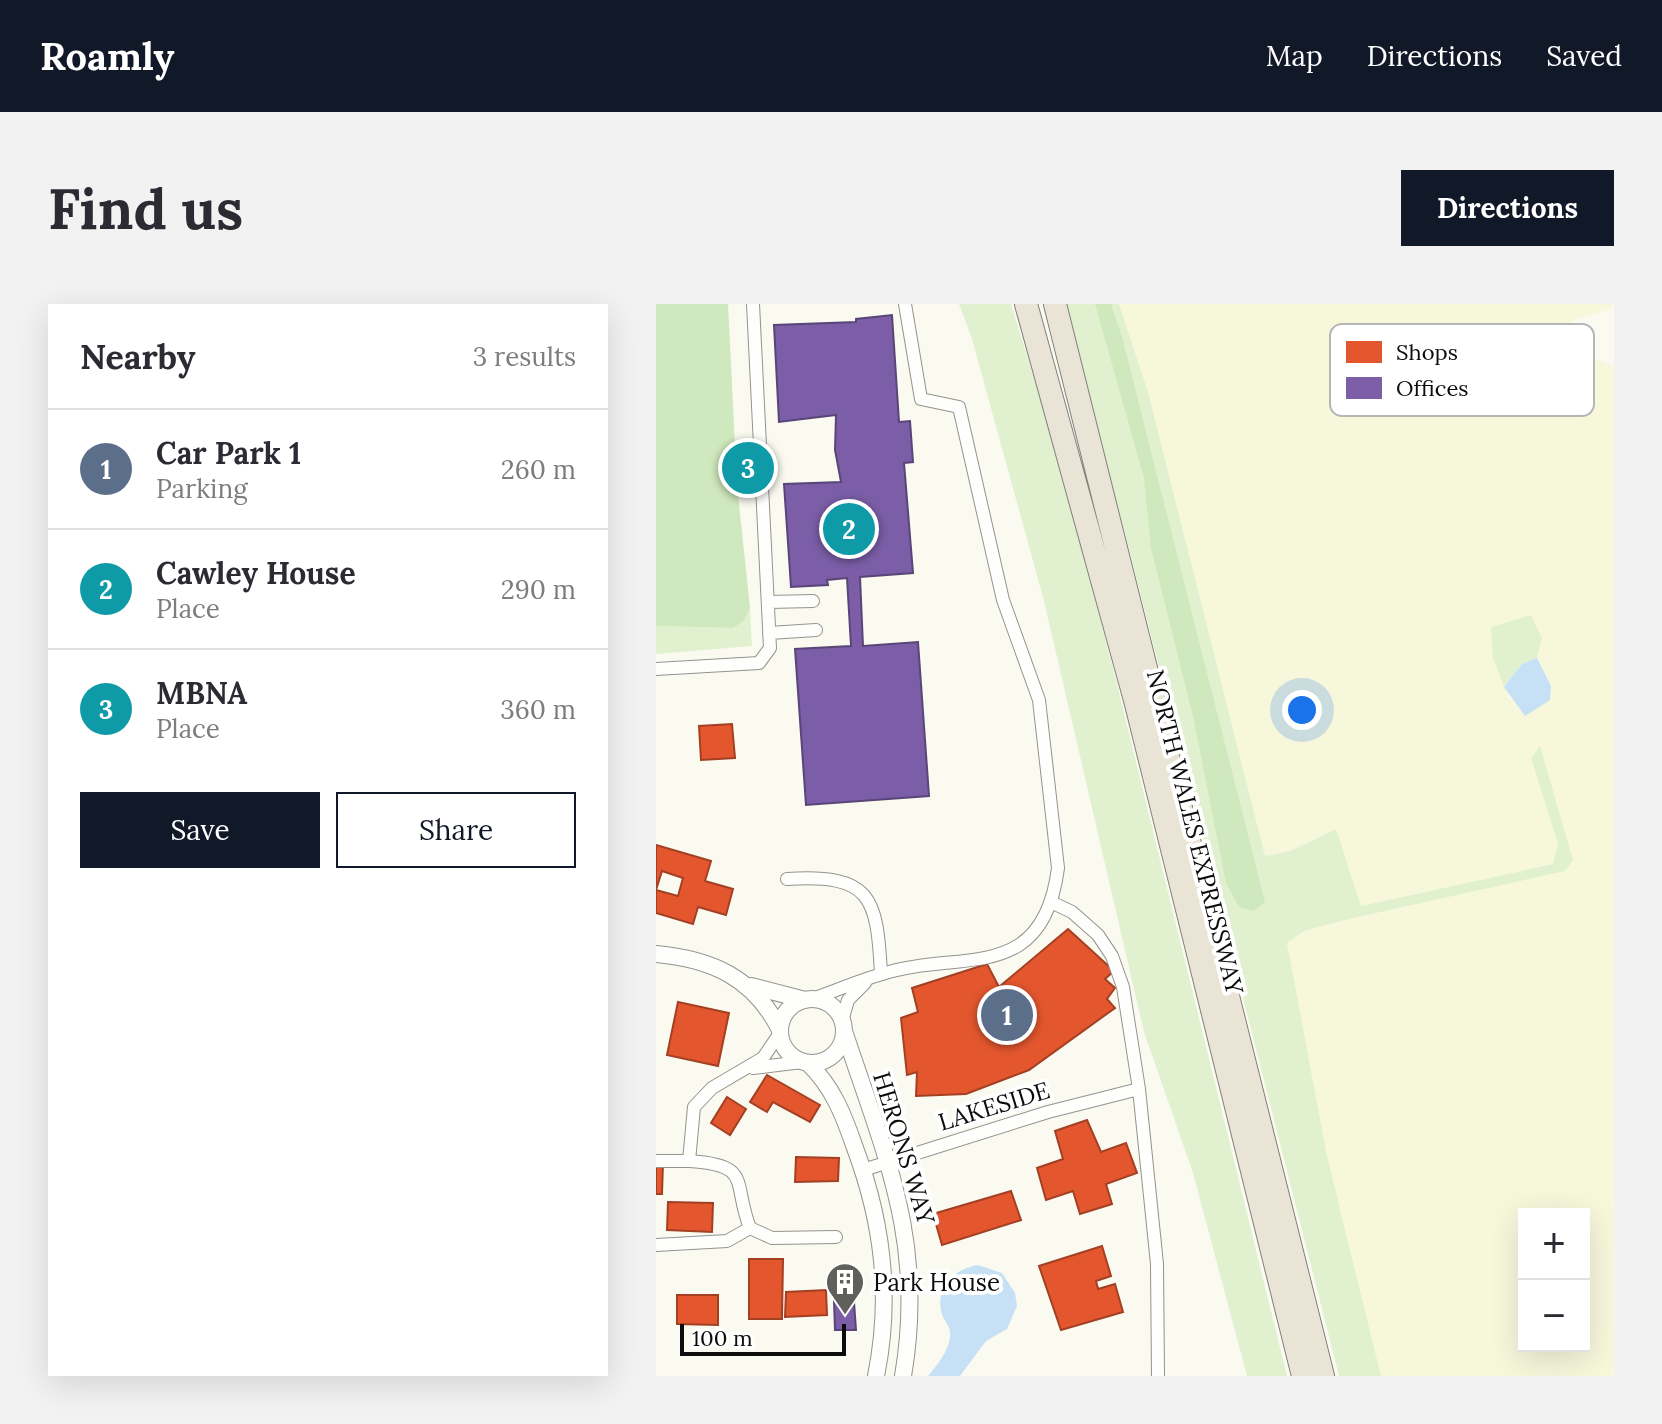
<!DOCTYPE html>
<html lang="en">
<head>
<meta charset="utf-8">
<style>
  :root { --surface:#fff; --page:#f2f2f3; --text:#2b2b33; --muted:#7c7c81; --line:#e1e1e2; --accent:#111827 }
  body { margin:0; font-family:Lora,serif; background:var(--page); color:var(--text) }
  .controls { position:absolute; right:24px; bottom:24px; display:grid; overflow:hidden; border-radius:0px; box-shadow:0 8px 32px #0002 }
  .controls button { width:72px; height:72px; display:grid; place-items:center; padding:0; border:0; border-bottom:2px solid var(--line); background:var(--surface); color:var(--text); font:40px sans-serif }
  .scale { position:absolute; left:24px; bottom:20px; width:166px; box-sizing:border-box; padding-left:8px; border:4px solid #0c0c0c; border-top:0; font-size:22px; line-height:28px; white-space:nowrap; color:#0c0c0c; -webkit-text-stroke:6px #fff; paint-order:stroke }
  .you { position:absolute; left:646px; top:406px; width:28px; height:28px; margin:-20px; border:6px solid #fff; border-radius:50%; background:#1a73e8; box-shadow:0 0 0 12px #1a73e833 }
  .badge { display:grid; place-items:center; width:52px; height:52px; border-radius:50%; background:var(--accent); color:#fff; font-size:26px; font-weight:700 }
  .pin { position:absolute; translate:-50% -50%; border:4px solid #fff; box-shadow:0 2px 8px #0006 }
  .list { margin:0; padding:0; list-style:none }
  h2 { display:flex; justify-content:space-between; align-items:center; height:104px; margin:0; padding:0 32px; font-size:34px }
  h2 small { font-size:26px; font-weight:400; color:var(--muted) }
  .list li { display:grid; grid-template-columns:52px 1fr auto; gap:24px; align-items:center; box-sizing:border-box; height:120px; padding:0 32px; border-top:2px solid var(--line) }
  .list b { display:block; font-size:30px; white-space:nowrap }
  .list p { margin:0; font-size:26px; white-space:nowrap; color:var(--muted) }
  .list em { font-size:26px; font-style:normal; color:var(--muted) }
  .actions { display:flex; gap:16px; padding:24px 32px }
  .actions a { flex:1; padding:18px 0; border:2px solid var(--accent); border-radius:0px; text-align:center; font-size:28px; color:var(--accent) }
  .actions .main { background:var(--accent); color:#fff }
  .map { position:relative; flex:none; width:958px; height:1072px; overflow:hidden; border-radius:0px }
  header { display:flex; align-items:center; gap:48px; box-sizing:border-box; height:112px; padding:0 40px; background:var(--accent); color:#fff }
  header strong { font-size:38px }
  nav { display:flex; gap:44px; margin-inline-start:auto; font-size:28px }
  .intro { display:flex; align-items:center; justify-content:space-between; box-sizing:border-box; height:192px; padding:0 48px }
  h1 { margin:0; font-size:56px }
  .button { padding:20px 36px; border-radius:0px; background:var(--accent); color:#fff; font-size:28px; font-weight:700 }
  main { display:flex; gap:48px; padding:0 48px }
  aside { flex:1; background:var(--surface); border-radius:0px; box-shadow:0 8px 32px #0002 }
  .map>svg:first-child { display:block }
  .farmland { fill:#f7f7dc; fill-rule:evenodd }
  .green { fill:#e1f1cf }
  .forest { fill:#d0e8bd }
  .water { fill:#c6e1f5 }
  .shops { fill:#e4572e; stroke:#a34024; stroke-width:2; fill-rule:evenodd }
  .offices { fill:#7b5ea7; stroke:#5a4578; stroke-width:2 }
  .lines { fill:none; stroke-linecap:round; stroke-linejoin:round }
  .minor-casing { stroke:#93938f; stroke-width:14 }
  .tertiary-casing { stroke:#93938f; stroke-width:18 }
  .trunk-casing { stroke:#80807c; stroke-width:24 }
  .minor { stroke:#fefefd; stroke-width:12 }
  .tertiary { stroke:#fefefd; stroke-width:16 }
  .trunk { stroke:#eae4d6; stroke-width:22 }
  .labels { text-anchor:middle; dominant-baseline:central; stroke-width:8; stroke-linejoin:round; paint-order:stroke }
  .street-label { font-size:24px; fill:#0c0c0c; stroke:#fff }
  .poi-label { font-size:24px; fill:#0c0c0c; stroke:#fff; text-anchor:start }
  .key { fill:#fff; stroke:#b6b6b6; stroke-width:2 }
  .key-label { font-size:22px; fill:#0c0c0c }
</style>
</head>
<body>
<header>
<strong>Roamly</strong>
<nav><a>Map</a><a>Directions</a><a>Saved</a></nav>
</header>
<div class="intro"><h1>Find us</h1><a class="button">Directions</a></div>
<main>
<aside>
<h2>Nearby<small>3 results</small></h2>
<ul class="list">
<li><span class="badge" style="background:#5c6f8a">1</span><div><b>Car Park 1</b><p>Parking</p></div><em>260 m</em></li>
<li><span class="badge" style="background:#0f9aa8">2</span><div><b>Cawley House</b><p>Place</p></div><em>290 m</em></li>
<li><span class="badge" style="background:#0f9aa8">3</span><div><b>MBNA</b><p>Place</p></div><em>360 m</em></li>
</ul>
<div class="actions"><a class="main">Save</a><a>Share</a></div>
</aside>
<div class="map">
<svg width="958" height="1072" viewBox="0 0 958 1072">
  <rect width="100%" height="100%" fill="#fafaf0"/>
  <path class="farmland" d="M 463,0 L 957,0 L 955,5 L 916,17 L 925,40 L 939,55 L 958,62 L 958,1072 L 725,1072 L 671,852 L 631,639 L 648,627 L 693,615 L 908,567 L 885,444 L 876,454 L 902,540 L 897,560 L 705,602 L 680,525 L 634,547 L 609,552 L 492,88 ZM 874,311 L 886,334 L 881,354 L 895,382 L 894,396 L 854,395 L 837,354 ZM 868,910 L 928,910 L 928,1042 L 868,1042 Z"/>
  <path class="green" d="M 303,0 L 355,0 L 398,140 L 457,364 L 631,1072 L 591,1072 L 537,869 L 488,728 L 388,297 L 316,35 Z
    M 405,0 L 463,0 L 492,88 L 609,552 L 634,547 L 680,525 L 705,602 L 897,560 L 902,540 L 875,454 L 884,442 L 917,556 L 909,567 L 693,615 L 648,627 L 631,639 L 671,852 L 725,1072 L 683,1072 L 469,229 Z
    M 94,304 L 96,342 L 0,350 L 0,322 L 77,324 L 88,317 Z
    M 875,311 L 886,334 L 881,354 L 866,360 L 848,383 L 837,354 L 835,323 Z"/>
  <path class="forest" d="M 0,0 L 72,0 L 81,181 L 94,304 L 88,317 L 77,324 L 0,322 Z
    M 439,0 L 455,0 L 466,33 L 609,598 L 598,607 L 583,603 L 570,579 L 538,417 L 495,244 L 488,174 Z"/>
  <path class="water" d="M 881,354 L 895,382 L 894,396 L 869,412 L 848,383 L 866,360 Z
    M 322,961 L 346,969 L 359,989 L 361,1002 L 351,1025 L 330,1037 L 304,1072 L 272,1072 C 282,1060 296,1043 294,1027 C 293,1021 287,1015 286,1010 C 278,983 298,965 322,961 Z"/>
  <path class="shops" d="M 100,140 L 101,160 L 97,161 L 98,168 L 102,167 L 103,188 L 85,190 L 81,142 Z
    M 76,420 L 79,454 L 45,456 L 43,422 Z
    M 0,541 L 55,557 L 49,577 L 77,585 L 70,611 L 42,603 L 37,620 L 0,609 ZM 6,567 L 27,574 L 22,592 L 0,586 Z
    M 412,625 L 458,667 L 449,675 L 459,684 L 451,695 L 459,704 L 373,766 L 310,790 L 260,792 L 261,768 L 251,771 L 245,714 L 262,708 L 256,684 L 331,660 L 343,683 Z
    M 22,698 L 73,709 L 62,762 L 11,751 Z
    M 111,771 L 164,801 L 154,818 L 117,798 L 111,808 L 94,798 Z
    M 71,793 L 90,805 L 74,831 L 55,819 Z
    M 431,816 L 445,848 L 470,839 L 481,869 L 450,880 L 456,900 L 424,910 L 417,887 L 390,896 L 381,864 L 407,855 L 399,827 Z
    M 140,853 L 183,854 L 182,877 L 139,878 Z
    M 0,859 L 7,859 L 6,890 L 0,890 Z
    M 355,887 L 365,916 L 286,941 L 277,910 Z
    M 12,898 L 57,899 L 56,928 L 11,926 Z
    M 446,942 L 455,972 L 440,977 L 442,985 L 459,980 L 467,1008 L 405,1026 L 383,962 Z
    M 93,955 L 127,955 L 126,1015 L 93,1015 Z
    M 170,986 L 171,1011 L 129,1013 L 130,988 Z
    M 21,991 L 62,991 L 62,1021 L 21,1020 Z"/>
  <path class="offices" d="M 236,11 L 243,118 L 254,117 L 257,158 L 248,159 L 257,269 L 204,273 L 207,342 L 262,338 L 273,492 L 150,501 L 139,345 L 195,342 L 191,274 L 171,276 L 172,281 L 135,283 L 128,180 L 185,178 L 179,146 L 180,111 L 123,118 L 118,21 L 200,18 L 200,15 Z
    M 183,989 L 194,989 L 194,998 L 198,998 L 200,1026 L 179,1026 L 178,997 L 184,997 Z"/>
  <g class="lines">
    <g class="minor-casing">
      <path id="minor" d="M 112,298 L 157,297
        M 113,329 L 160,326
        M 0,365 L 103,359 L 114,344 L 97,0
        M 131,575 C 215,570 221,592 225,670
        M 395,598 L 416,608 L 442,631 L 456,652 L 467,683 L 483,785 L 501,960 L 502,1072
        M 156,695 C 179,687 202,677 226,670 C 303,645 387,682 402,564 L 383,396 L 347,296 L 303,103 L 265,95 L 249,0
        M 186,717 L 192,696 L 209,679
        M 97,764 L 146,758
        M 0,857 L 33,857
        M 207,866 L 392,808 L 483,785
        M 94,924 C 76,878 97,861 33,857 L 38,803 L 56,784 L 107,754 L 124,729
        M 94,924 L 116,934 L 180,933
        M 0,941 L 71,937 L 94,924"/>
    </g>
    <g class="tertiary-casing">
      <path id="tertiary" d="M 0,650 C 56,655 98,674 124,726
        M 95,682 L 149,696
        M124 727a32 32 0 1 1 64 0a32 32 0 1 1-64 0Z
        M 188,727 C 229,851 270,938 247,1072
        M 152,759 C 177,783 188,812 199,844 C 227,919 236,993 220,1072"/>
    </g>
    <g class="trunk-casing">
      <path id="trunk" d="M 370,0 L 479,396 L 647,1072
        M 399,0 L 667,1072"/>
    </g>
    <use href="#minor" class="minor"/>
    <use href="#tertiary" class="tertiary"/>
    <use href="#trunk" class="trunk"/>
  </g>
  <defs>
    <g id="building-pin" transform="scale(2)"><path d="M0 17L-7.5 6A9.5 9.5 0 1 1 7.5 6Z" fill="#5f5f5c" stroke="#fff"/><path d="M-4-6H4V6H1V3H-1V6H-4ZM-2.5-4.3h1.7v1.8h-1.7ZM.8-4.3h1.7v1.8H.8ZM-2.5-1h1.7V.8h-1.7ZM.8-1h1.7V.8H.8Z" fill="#fff"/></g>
  </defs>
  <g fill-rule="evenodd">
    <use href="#building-pin" x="189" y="978"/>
  </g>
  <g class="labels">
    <g class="street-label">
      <text transform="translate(539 528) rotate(76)">NORTH WALES EXPRESSWAY</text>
      <text transform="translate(338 802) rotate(-17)">LAKESIDE</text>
      <text transform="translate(248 844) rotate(73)">HERONS WAY</text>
    </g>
    <g class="poi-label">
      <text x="217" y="978">Park House</text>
    </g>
  </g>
  <rect x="674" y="20" width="264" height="92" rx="12" class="key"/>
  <rect x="690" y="37" width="36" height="22" fill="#e4572e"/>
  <rect x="690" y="73" width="36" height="22" fill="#7b5ea7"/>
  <g class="key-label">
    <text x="740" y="56">Shops</text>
    <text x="740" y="92">Offices</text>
  </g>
</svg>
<div class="controls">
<button>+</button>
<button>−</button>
</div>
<div class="scale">100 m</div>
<div class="you"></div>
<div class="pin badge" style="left:351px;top:711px;background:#5c6f8a">1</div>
<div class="pin badge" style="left:193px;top:225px;background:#0f9aa8">2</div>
<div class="pin badge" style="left:92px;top:164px;background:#0f9aa8">3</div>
</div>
</main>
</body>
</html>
